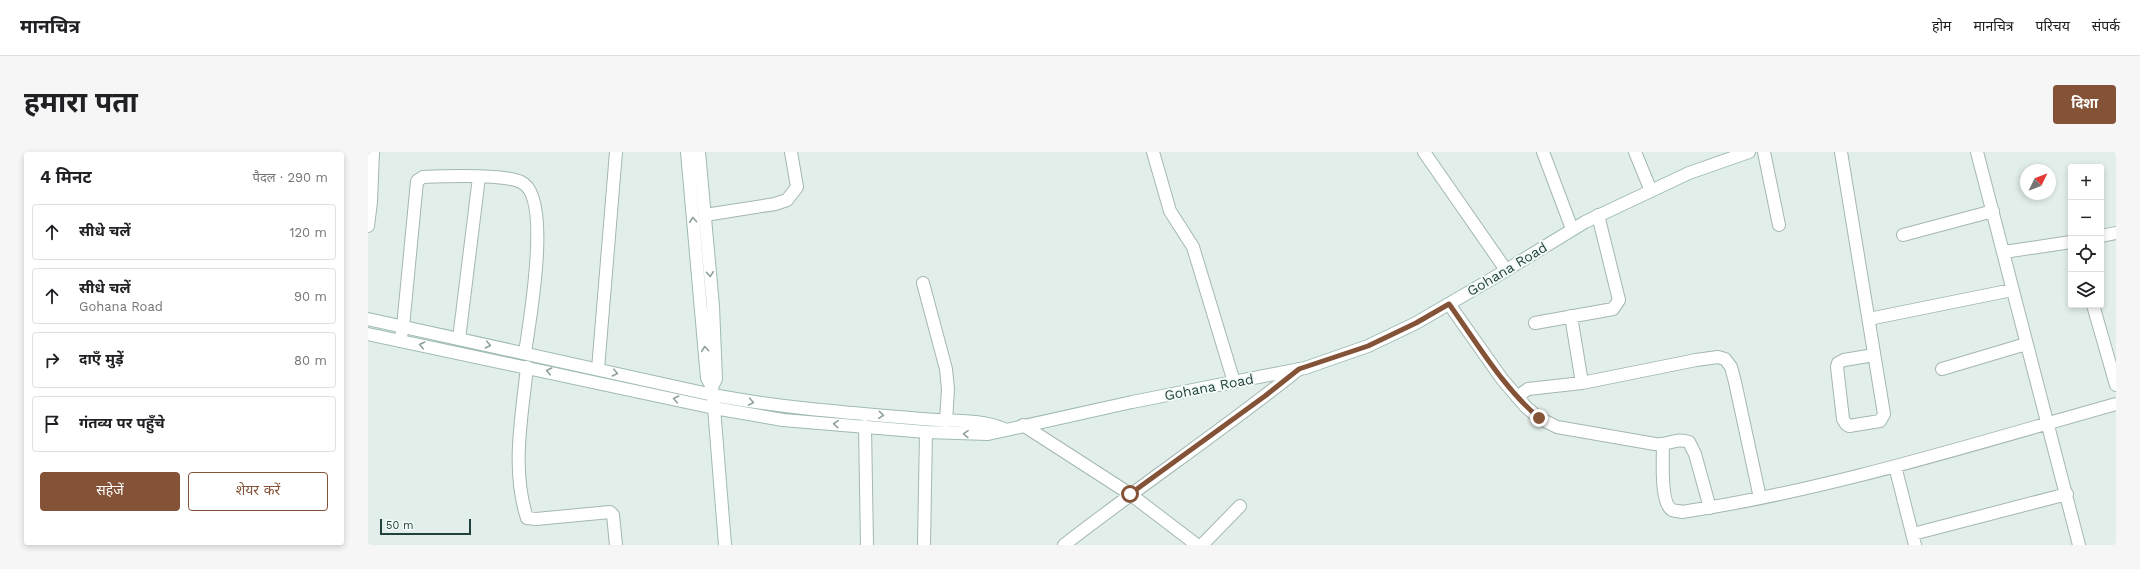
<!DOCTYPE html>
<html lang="hi">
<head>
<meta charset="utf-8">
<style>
  :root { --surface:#fff; --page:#f6f6f6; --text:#202124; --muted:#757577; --line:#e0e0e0; --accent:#845337 }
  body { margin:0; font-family:"Work Sans","Noto Sans Devanagari",sans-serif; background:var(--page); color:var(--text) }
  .controls { position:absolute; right:12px; top:12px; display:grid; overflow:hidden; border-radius:4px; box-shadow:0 2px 6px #0003 }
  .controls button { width:36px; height:36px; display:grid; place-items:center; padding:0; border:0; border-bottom:1px solid var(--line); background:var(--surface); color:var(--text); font:20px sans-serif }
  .compass { position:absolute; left:1652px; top:12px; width:36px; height:36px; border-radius:50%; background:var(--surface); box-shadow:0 2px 6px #0003; rotate:47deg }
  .scale { position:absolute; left:12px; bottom:10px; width:91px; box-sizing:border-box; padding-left:4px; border:2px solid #20413c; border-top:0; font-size:11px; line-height:14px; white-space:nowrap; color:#20413c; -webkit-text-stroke:3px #f3faf7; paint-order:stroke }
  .stop { position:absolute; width:12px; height:12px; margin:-9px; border:3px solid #845337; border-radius:50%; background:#fff }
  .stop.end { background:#845337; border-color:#fff; box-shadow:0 1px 4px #0008 }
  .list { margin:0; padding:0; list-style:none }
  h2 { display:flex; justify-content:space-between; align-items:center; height:52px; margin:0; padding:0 16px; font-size:17px }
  h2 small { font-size:13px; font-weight:400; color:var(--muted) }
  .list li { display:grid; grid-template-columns:26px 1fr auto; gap:12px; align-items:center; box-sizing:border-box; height:56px; margin:0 8px 8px; padding:0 8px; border:1px solid var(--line); border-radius:4px }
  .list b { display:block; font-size:15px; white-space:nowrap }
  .list p { margin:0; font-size:13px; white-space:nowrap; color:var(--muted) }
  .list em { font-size:13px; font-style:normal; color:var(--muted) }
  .actions { display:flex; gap:8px; padding:12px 16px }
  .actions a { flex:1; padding:9px 0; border:1px solid var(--accent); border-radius:4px; text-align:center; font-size:14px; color:var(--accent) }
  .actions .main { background:var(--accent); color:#fff }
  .icon { flex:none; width:22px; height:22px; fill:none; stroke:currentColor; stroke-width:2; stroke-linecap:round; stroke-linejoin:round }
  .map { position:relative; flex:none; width:1748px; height:393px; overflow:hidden; border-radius:4px }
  header { display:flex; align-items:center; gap:24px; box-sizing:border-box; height:56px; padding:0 20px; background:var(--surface); border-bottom:1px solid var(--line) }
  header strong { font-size:19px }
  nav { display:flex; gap:22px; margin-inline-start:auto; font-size:14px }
  .intro { display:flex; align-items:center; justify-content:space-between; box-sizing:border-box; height:96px; padding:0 24px }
  h1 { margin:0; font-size:28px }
  .button { padding:10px 18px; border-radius:4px; background:var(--accent); color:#fff; font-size:14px; font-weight:700 }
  main { display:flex; gap:24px; padding:0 24px }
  aside { flex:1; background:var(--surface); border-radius:4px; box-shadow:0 2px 6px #0003 }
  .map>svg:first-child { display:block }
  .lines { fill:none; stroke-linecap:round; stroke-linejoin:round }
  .street-casing { stroke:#a4b7b2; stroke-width:14 }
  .secondary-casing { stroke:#9fbbb4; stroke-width:14 }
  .street { stroke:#fff; stroke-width:12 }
  .secondary { stroke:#fff; stroke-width:12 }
  .oneway { stroke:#90a09e }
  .route { stroke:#845337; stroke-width:5 }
  .labels { text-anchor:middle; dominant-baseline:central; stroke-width:4; stroke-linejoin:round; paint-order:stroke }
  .street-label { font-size:14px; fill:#20413c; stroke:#f3faf7 }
</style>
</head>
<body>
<header>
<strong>मानचित्र</strong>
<nav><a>होम</a><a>मानचित्र</a><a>परिचय</a><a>संपर्क</a></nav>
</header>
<div class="intro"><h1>हमारा पता</h1><a class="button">दिशा</a></div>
<main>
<aside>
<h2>4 मिनट<small>पैदल · 290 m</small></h2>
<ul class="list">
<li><svg class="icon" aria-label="ahead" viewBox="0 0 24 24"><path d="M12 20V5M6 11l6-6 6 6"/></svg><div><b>सीधे चलें</b></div><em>120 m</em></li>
<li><svg class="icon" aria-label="ahead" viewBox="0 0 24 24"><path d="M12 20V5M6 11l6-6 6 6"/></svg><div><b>सीधे चलें</b><p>Gohana Road</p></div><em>90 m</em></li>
<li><svg class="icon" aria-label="right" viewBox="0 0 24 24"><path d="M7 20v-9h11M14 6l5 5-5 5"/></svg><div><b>दाएँ मुड़ें</b></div><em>80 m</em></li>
<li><svg class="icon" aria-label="arrive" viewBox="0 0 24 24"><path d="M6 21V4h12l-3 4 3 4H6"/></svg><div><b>गंतव्य पर पहुँचे</b></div></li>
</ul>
<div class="actions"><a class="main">सहेजें</a><a>शेयर करें</a></div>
</aside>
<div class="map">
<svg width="1748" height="393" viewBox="0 0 1748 393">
  <rect width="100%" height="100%" fill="#e2eeea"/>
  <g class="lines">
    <g class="street-casing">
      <path id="street" d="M 785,0 L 802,59 L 825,95 L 866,230
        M 1056,0 L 1138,118
        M 1175,0 L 1204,77
        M 1267,0 L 1283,39
        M 1396,0 L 1411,73
        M 1473,0 L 1516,262 L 1512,269 L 1481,274 L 1478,272 L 1475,267 L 1469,215 L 1470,211 L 1476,208 L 1506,203
        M 1609,0 L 1711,393
        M 337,63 L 407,52 L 419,48 L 429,35 L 423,0
        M 0,74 L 3,50 L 5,0
        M 1535,83 L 1625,59
        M 1733,84 L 1748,81
        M 1636,100 L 1703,90
        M 555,131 L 578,217 L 580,237 L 578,269
        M 1081,152 L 1134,227 L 1158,255 L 1171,266 L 1189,275 L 1287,292 C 1301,294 1307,285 1321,290 L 1327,302 L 1342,356
        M 1725,153 L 1748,233
        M 1203,164 L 1214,231
        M 1501,167 L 1644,138
        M 1167,171 L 1245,157 L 1251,148 L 1230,63
        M 91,187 L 111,25
        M 32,189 L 35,175 L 49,29 L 55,25 C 77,24 135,22 153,30 C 185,44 161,171 157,201
        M 159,215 C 154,264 143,317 159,366 L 168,367 L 242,360 L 245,363 L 248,393
        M 230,217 L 248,0
        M 1574,217 L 1658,192
        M 1149,245 L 1160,237 L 1214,231 L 1328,208 L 1350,205 L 1357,207 L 1363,215 L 1367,230 L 1392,346
        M 655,273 L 762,342 L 829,393
        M 497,274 L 499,393
        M 1295,293 C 1295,306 1292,351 1304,358 C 1307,359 1311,359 1314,360 C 1461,338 1605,292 1748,252
        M 1527,314 L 1547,393
        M 1545,382 L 1699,342
        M 556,393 L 558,280
        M 696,393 C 773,333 855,278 931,217
        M 834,393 L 872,354"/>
    </g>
    <g class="secondary-casing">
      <path id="secondary" d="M 319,0 L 339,226 L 344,235 L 345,243 L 357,393
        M 331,0 L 345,154 L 348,227 L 344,235
        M 0,167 L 345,243 C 414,256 484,261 555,267 C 581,270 612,266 636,277
        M 0,182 L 346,256 L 415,268 L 558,280 L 620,282 L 764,250 L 937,216 L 1000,194 L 1048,171 L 1127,125 L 1217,70 L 1321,21 L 1381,0"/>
    </g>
    <use href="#street" class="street"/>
    <use href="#secondary" class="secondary"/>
  </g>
  <defs><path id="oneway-chevron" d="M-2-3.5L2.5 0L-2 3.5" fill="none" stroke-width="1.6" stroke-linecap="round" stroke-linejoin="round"/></defs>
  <g class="oneway">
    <use href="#oneway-chevron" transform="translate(325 68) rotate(-95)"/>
    <use href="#oneway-chevron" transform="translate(342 122) rotate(85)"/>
    <use href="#oneway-chevron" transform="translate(54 193) rotate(-168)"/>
    <use href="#oneway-chevron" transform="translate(120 193) rotate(12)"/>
    <use href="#oneway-chevron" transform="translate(337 197) rotate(-95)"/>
    <use href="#oneway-chevron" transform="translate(181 219) rotate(-168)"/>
    <use href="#oneway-chevron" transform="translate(247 221) rotate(13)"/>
    <use href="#oneway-chevron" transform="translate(308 247) rotate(-168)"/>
    <use href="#oneway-chevron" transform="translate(383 250) rotate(10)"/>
    <use href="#oneway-chevron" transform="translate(513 263) rotate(5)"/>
    <use href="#oneway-chevron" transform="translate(468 272) rotate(-175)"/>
    <use href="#oneway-chevron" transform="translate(598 282) rotate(-179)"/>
  </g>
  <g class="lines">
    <path class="route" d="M 762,342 L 897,244 L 931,217 L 1000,194 L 1048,171 L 1081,152 C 1109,191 1134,234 1171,266"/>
  </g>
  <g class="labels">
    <g class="street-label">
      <text transform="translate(1139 117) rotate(-31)">Gohana Road</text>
      <text transform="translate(841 235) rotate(-11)">Gohana Road</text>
    </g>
  </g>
</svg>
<div class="controls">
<button>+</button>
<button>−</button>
<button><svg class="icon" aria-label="locate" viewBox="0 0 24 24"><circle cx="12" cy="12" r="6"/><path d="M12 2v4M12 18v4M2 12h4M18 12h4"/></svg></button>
<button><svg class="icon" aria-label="layers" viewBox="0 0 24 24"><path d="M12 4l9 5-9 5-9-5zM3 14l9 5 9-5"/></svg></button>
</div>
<svg class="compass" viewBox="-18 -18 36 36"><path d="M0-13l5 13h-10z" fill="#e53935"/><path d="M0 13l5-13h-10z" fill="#757577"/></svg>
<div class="scale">50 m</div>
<div class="stop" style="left:762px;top:342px"></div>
<div class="stop end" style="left:1171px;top:266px"></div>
</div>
</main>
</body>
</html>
